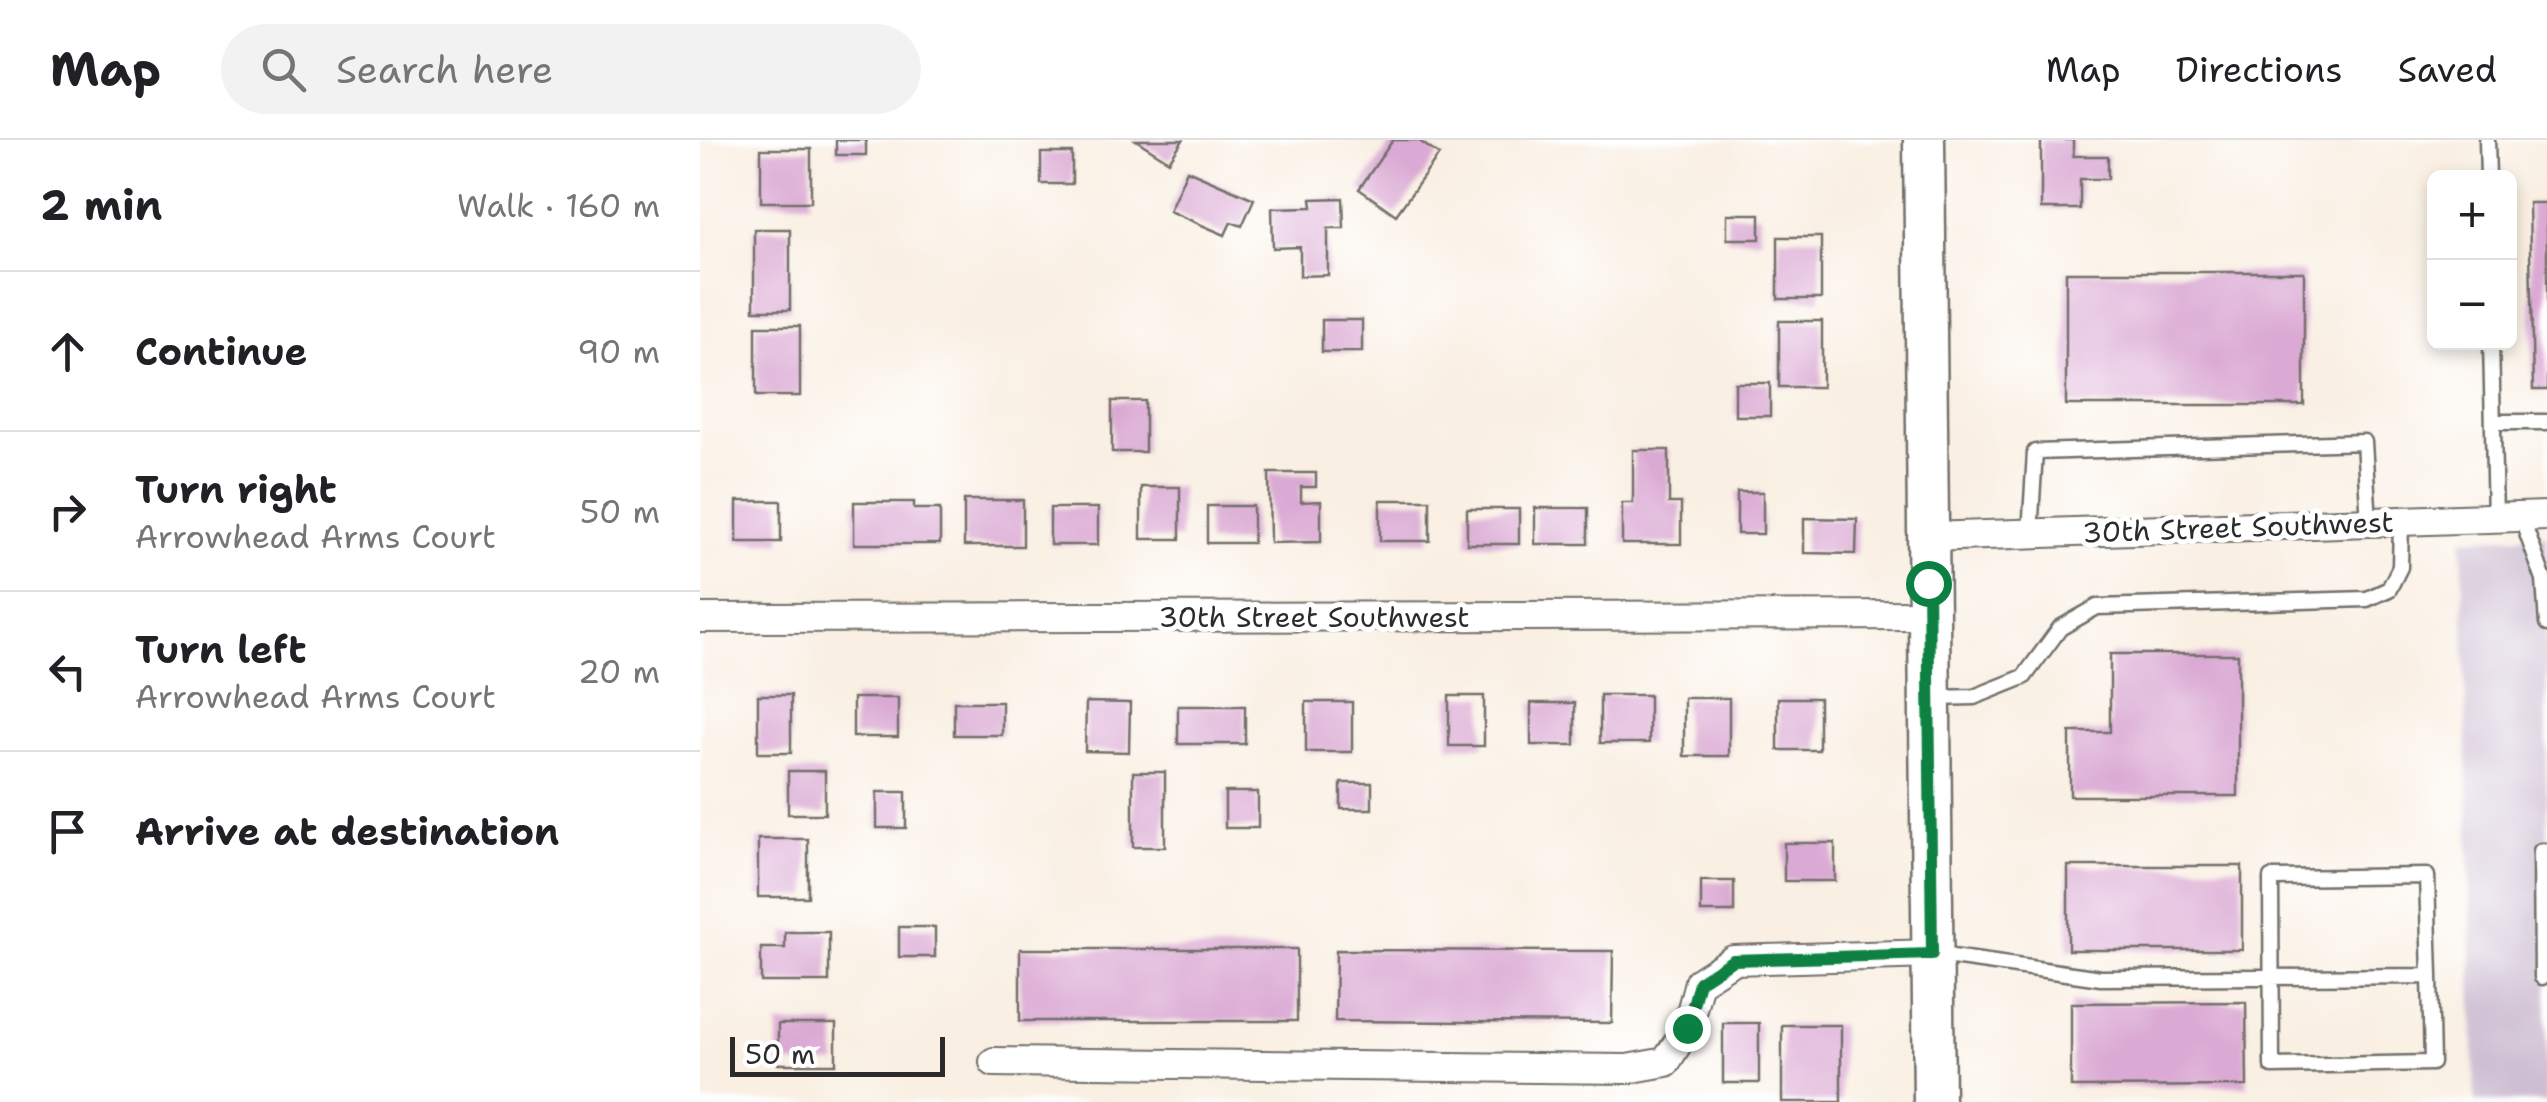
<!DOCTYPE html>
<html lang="en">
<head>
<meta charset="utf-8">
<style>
  :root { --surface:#fff; --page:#f2f2f2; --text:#202124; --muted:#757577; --line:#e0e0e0 }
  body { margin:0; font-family:"Shantell Sans",sans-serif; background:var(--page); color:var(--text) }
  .controls { position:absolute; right:30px; top:30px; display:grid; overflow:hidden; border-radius:15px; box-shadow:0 5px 15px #0003 }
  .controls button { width:90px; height:90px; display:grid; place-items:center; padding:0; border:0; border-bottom:2px solid var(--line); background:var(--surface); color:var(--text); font:50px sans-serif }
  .scale { position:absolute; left:30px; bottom:25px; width:215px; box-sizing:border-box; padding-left:10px; border:5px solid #2b2b2b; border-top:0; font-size:28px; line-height:35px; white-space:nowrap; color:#2b2b2b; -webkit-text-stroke:8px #fff; paint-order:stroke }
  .stop { position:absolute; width:30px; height:30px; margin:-22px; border:8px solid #0b8043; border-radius:50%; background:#fff }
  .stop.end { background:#0b8043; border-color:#fff; box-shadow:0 2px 10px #0008 }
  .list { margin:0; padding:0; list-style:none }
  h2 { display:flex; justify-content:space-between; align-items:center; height:130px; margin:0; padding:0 40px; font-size:42px }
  h2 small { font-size:32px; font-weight:400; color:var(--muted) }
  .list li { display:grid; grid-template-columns:65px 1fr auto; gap:30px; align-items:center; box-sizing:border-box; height:160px; padding:0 40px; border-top:2px solid var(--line) }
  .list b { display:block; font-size:38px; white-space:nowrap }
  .list p { margin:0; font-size:32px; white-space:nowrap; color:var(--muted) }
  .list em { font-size:32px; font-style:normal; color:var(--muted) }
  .icon { flex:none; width:55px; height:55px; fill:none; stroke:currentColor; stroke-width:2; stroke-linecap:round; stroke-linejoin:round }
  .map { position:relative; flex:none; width:1847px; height:962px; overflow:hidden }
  header { display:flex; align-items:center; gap:60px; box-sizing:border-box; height:140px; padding:0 50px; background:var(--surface); border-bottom:2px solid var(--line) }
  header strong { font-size:48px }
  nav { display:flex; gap:55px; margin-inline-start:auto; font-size:35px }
  .search { width:700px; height:90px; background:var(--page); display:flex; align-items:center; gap:25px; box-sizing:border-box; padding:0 35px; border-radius:55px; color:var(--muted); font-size:38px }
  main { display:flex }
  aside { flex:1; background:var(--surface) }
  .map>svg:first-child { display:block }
  .industrial { fill:#cdbed2 }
  .building { fill:#dbaad4 }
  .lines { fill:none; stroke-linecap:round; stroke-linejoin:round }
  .lane-casing { stroke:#73706b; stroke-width:19 }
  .street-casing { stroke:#73706b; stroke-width:32 }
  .secondary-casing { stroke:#73706b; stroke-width:45 }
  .lane { stroke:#fff; stroke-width:14 }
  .street { stroke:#fff; stroke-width:28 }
  .secondary { stroke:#fff; stroke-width:40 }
  .route { stroke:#0b8043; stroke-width:12 }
  .labels { text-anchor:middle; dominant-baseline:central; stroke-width:10; stroke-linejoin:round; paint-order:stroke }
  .street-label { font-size:28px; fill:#2b2b2b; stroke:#fff }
</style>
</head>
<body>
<header>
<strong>Map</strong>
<div class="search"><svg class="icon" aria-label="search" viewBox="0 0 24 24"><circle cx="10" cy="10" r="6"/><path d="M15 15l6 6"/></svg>Search here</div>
<nav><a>Map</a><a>Directions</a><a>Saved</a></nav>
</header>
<main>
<aside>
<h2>2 min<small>Walk · 160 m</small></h2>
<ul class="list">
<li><svg class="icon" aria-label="ahead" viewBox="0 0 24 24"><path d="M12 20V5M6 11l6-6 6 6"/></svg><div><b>Continue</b></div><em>90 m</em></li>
<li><svg class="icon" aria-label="right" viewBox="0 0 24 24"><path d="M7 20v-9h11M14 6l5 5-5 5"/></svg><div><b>Turn right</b><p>Arrowhead Arms Court</p></div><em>50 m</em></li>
<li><svg class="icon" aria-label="left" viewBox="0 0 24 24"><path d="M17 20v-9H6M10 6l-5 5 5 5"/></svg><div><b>Turn left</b><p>Arrowhead Arms Court</p></div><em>20 m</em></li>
<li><svg class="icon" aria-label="arrive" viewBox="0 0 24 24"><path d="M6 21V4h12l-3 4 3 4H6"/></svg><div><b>Arrive at destination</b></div></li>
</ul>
</aside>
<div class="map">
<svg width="1847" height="962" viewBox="0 0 1847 962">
  <rect width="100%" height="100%" fill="#fff"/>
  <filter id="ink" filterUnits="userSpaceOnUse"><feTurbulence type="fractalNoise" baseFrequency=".01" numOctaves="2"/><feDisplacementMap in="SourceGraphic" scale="20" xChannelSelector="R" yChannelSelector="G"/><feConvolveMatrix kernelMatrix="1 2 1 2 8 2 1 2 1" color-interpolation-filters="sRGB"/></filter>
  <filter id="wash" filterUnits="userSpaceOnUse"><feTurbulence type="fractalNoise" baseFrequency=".0048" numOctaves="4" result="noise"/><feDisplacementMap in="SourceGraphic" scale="40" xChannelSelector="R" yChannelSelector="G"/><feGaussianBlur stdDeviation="2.25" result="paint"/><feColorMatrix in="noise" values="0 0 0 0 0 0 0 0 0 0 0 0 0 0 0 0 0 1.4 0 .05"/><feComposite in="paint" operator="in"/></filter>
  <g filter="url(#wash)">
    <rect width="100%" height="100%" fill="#f9efe2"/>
    <path class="industrial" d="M 1847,395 L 1847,962 L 1775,962 L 1762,399 Z"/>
    <g id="blocks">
      <path class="building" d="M 136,0 L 166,0 L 166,15 L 136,15 Z
        M 436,0 L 483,0 L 469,21 Z
        M 693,0 L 718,0 L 739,15 L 696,75 L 659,49 Z
        M 1341,0 L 1373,0 L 1373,16 L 1408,16 L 1408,39 L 1380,39 L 1380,69 L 1341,69 Z
        M 61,9 L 111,9 L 111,62 L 61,62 Z
        M 341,13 L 372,13 L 372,44 L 341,44 Z
        M 487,30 L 554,59 L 542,86 L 531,82 L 525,95 L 469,71 Z
        M 643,58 L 644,88 L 628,88 L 628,135 L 600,136 L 600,107 L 573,108 L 572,68 L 612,67 L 611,59 Z
        M 1829,63 L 1847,63 L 1847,250 L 1833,250 Z
        M 1027,74 L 1060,74 L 1060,99 L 1027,99 Z
        M 54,89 L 90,89 L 90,170 L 54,170 Z
        M 1078,97 L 1121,97 L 1121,159 L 1078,159 Z
        M 1366,132 L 1604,132 L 1604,265 L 1366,265 Z
        M 622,180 L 662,180 L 662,212 L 622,212 Z
        M 1079,181 L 1122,181 L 1122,247 L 1079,247 Z
        M 56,186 L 100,186 L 100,256 L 56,256 Z
        M 1035,243 L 1070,243 L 1070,276 L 1035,276 Z
        M 412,261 L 445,261 L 445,312 L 412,312 Z
        M 933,310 L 969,310 L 969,363 L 981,363 L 981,404 L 922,404 L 922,363 L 933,363 Z
        M 569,333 L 616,333 L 616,347 L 601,347 L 601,362 L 621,361 L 621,402 L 570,403 Z
        M 441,347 L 480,347 L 480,399 L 441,399 Z
        M 1037,352 L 1063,352 L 1063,394 L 1037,394 Z
        M 264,360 L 323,360 L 323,406 L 264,406 Z
        M 680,360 L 730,360 L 730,401 L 680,401 Z
        M 37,361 L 81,361 L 81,402 L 37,402 Z
        M 154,362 L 214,362 L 214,369 L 240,369 L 240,404 L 154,404 Z
        M 507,366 L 553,366 L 553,403 L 507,403 Z
        M 350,368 L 398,368 L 398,405 L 350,405 Z
        M 835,368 L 888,368 L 888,404 L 835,404 Z
        M 767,369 L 819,369 L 819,404 L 767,404 Z
        M 1104,378 L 1157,379 L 1156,414 L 1104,413 Z
        M 1410,514 L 1538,514 L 1538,656 L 1370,656 L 1370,592 L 1410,592 Z
        M 58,555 L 91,555 L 91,613 L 58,613 Z
        M 900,555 L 949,555 L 949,603 L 900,603 Z
        M 749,556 L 784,556 L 784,606 L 749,606 Z
        M 153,558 L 198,558 L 198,597 L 153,597 Z
        M 984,558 L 1029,558 L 1029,616 L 984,616 Z
        M 1078,558 L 1119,558 L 1119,610 L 1078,610 Z
        M 254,562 L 302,562 L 302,595 L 254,595 Z
        M 386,562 L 430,563 L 429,612 L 385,611 Z
        M 606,562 L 652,562 L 652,612 L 606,612 Z
        M 831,563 L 875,563 L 875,605 L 831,605 Z
        M 478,566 L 545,566 L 545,604 L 478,604 Z
        M 88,631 L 125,631 L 125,674 L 88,674 Z
        M 433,632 L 465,632 L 465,707 L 433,707 Z
        M 641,643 L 672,643 L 672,669 L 641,669 Z
        M 177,652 L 206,652 L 206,688 L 177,688 Z
        M 525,652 L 558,652 L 558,688 L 525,688 Z
        M 58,699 L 108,699 L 108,757 L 58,757 Z
        M 1084,703 L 1135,703 L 1135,741 L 1084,741 Z
        M 1368,726 L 1542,726 L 1542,810 L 1368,810 Z
        M 1001,741 L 1034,741 L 1034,772 L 1001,772 Z
        M 199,787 L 235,787 L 235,817 L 199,817 Z
        M 85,792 L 129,792 L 129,842 L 61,842 L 61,808 L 85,808 Z
        M 320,809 L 597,809 L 597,881 L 320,881 Z
        M 636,810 L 913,811 L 912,883 L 635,881 Z
        M 1546,862 L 1547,946 L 1371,947 L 1371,863 Z
        M 1023,883 L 1059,883 L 1059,943 L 1023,943 Z
        M 78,884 L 136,884 L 136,924 L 78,924 Z
        M 1082,885 L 1141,885 L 1141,962 L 1082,962 Z"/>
    </g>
  </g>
  <g filter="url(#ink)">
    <use href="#blocks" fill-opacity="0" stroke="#73706b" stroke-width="2.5"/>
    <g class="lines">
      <g class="lane-casing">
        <path id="lane" d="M 1787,0 L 1788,38
          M 1791,202 L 1795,378
          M 1793,282 L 1847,282
          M 1821,377 L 1844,440 L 1847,484
          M 1330,394 L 1335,312 L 1664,302 L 1669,382
          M 1235,558 L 1274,557 L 1324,537 L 1360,488 L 1397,467 L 1667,459 L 1689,449 L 1700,427 L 1701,381
          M 1238,815 L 1401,838 L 1730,836 L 1727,736 L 1571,738 L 1572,926 L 1732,923 L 1730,836
          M 1842,837 L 1841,711 L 1847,711"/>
      </g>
      <g class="street-casing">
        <path id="street" d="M 1228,397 L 1847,376
          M 0,478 L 1228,475
          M 294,922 L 927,929 L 966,922 L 987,888 L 999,842 L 1033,820 L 1232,814"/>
      </g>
      <g class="secondary-casing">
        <path id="secondary" d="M 1224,0 L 1234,962"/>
      </g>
      <use href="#lane" class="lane"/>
      <use href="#street" class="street"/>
      <use href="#secondary" class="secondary"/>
    </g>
  </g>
  <g class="lines" filter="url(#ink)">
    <path class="route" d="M 987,888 L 999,842 L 1033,820 L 1232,814 L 1228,443"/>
  </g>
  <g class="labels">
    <g class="street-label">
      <text transform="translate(1538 387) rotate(-2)">30th Street Southwest</text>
      <text x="614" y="477">30th Street Southwest</text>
    </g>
  </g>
</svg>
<div class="controls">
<button>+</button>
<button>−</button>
</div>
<div class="scale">50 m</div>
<div class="stop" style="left:1228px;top:443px"></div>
<div class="stop end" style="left:987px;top:888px"></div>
</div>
</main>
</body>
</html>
